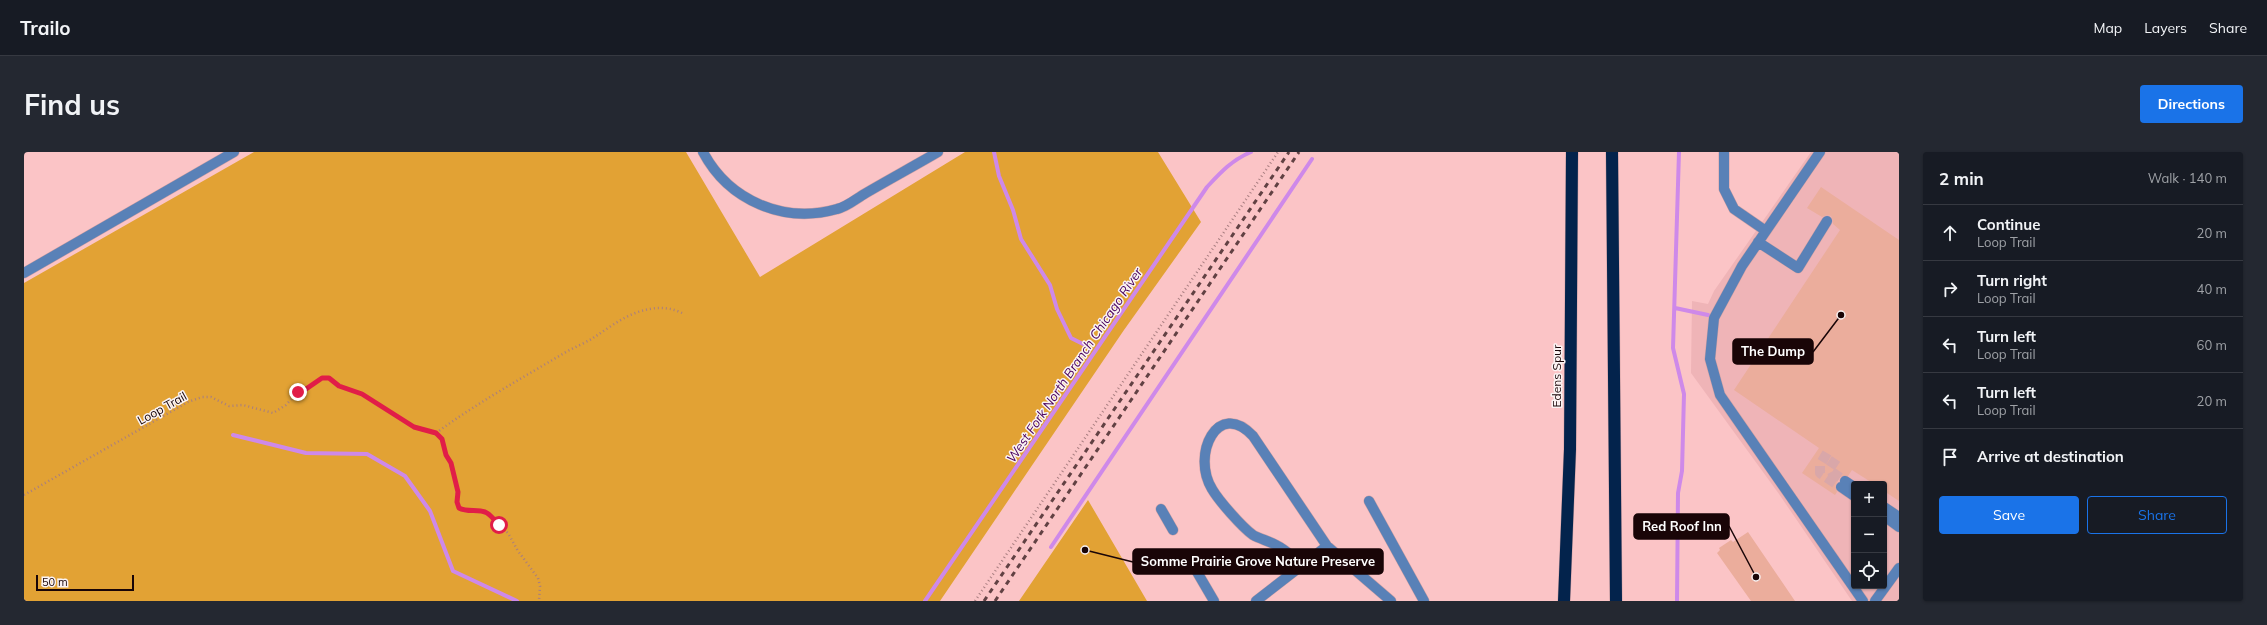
<!DOCTYPE html>
<html lang="en">
<head>
<meta charset="utf-8">
<style>
  :root { --surface:#171b24; --page:#242831; --text:#f1f3f6; --muted:#9ea1a6; --line:#363941; --accent:#1a73e8 }
  body { margin:0; font-family:Mulish,sans-serif; background:var(--page); color:var(--text) }
  .controls { position:absolute; right:12px; bottom:12px; display:grid; overflow:hidden; border-radius:4px; box-shadow:0 1px 3px #0004 }
  .controls button { width:36px; height:36px; display:grid; place-items:center; padding:0; border:0; border-bottom:1px solid var(--line); background:var(--surface); color:var(--text); font:20px sans-serif }
  .scale { position:absolute; left:12px; bottom:10px; width:98px; box-sizing:border-box; padding-left:4px; border:2px solid #190507; border-top:0; font-size:11px; line-height:14px; white-space:nowrap; color:#190507; -webkit-text-stroke:3px #faf3f3; paint-order:stroke }
  .stop { position:absolute; width:12px; height:12px; margin:-9px; border:3px solid #e11d48; border-radius:50%; background:#fff }
  .stop.end { background:#e11d48; border-color:#fff; box-shadow:0 1px 4px #0008 }
  .list { margin:0; padding:0; list-style:none }
  h2 { display:flex; justify-content:space-between; align-items:center; height:52px; margin:0; padding:0 16px; font-size:17px }
  h2 small { font-size:13px; font-weight:400; color:var(--muted) }
  .list li { display:grid; grid-template-columns:26px 1fr auto; gap:12px; align-items:center; box-sizing:border-box; height:56px; padding:0 16px; border-top:1px solid var(--line) }
  .list b { display:block; font-size:15px; white-space:nowrap }
  .list p { margin:0; font-size:13px; white-space:nowrap; color:var(--muted) }
  .list em { font-size:13px; font-style:normal; color:var(--muted) }
  .actions { display:flex; gap:8px; padding:12px 16px }
  .actions a { flex:1; padding:9px 0; border:1px solid var(--accent); border-radius:4px; text-align:center; font-size:14px; color:var(--accent) }
  .actions .main { background:var(--accent); color:#fff }
  .icon { flex:none; width:22px; height:22px; fill:none; stroke:currentColor; stroke-width:2; stroke-linecap:round; stroke-linejoin:round }
  .map { position:relative; flex:none; width:1875px; height:449px; overflow:hidden; border-radius:4px }
  header { display:flex; align-items:center; gap:24px; box-sizing:border-box; height:56px; padding:0 20px; background:var(--surface); border-bottom:1px solid var(--line) }
  header strong { font-size:19px }
  nav { display:flex; gap:22px; margin-inline-start:auto; font-size:14px }
  .intro { display:flex; align-items:center; justify-content:space-between; box-sizing:border-box; height:96px; padding:0 24px }
  h1 { margin:0; font-size:28px }
  .button { padding:10px 18px; border-radius:4px; background:var(--accent); color:#fff; font-size:14px; font-weight:700 }
  main { display:flex; gap:24px; padding:0 24px }
  aside { flex:1; background:var(--surface); border-radius:4px; box-shadow:0 1px 3px #0004 }
  .map>svg:first-child { display:block }
  .built { fill:#efb4b7; fill-rule:evenodd }
  .green { fill:#e2a234 }
  .lines { fill:none; stroke-linecap:round; stroke-linejoin:round }
  .stream { stroke:#ce89e9; stroke-width:4 }
  .building { fill:#ebad9c }
  .minor-tunnel { stroke:#d9a7a9; stroke-width:10; stroke-dasharray:10 5; stroke-linecap:butt }
  .minor-casing { stroke:#d2a2a4; stroke-width:11 }
  .highway-casing { stroke:#d2a2a4; stroke-width:13 }
  .path { stroke:#a87e80; stroke-width:2.5; stroke-dasharray:1 3; stroke-linecap:butt }
  .minor { stroke:#5981b7; stroke-width:10 }
  .highway { stroke:#03234c; stroke-width:12 }
  .rail { stroke:#614143; stroke-width:3; stroke-dasharray:5 5; stroke-linecap:butt }
  .route { stroke:#e11d48; stroke-width:5 }
  .labels { text-anchor:middle; dominant-baseline:central; stroke-width:3; stroke-linejoin:round; paint-order:stroke }
  .street-label { font-size:12px; fill:#190507; stroke:#faf3f3 }
  .water-label { font-size:13px; font-style:italic; fill:#48015c; stroke:#faf3f3 }
  .leader { fill:none; stroke:#190507; stroke-width:1.5 }
  .callout-dot { fill:#190507; stroke:#faf3f3; stroke-width:1.5 }
  .callout { fill:#190507; stroke:#190507; stroke-width:1.5 }
  .callout-label { font-size:13px; text-anchor:middle; font-weight:bold; fill:#fff }
</style>
</head>
<body>
<header>
<strong>Trailo</strong>
<nav><a>Map</a><a>Layers</a><a>Share</a></nav>
</header>
<div class="intro"><h1>Find us</h1><a class="button">Directions</a></div>
<main>
<div class="map">
<svg width="1875" height="449" viewBox="0 0 1875 449">
  <rect width="100%" height="100%" fill="#fbc4c6"/>
  <path class="built" d="M 1787,0 L 1875,0 L 1875,449 L 1828,449 L 1755,342 L 1667,221 L 1668,149 L 1684,152 L 1690,139 ZM 1830,332 L 1860,332 L 1860,434 L 1830,434 Z"/>
  <path class="green" d="M 230,0 L 662,0 L 736,125 L 941,0 L 1134,0 L 1177,70 L 1100,178 L 916,449 L 0,449 L 0,131 Z
    M 1064,348 L 1123,449 L 995,449 Z"/>
  <g class="lines">
    <path class="stream" d="M 970,0 L 975,24 L 989,58 L 997,87 L 1026,133 L 1033,157 L 1047,186 L 1059,192
      M 1651,156 L 1684,163
      M 209,283 L 282,301 L 343,302 L 381,324 L 406,359 L 429,419 L 493,449
      M 1027,395 L 1288,7
      M 901,449 L 1183,35 C 1197,20 1208,8 1227,0
      M 1653,449 L 1654,341 L 1658,319 L 1660,242 L 1649,196 L 1655,0"/>
  </g>
  <path class="building" d="M 1797,35 L 1875,88 L 1875,349 L 1860,339 L 1860,332 L 1850,332 L 1828,318 L 1824,324 L 1816,325 L 1811,334 L 1813,340 L 1811,343 L 1778,321 L 1795,296 L 1710,238 L 1816,78 L 1809,72 L 1809,69 L 1807,64 L 1803,63 L 1798,65 L 1783,56 Z
    M 1724,380 L 1771,449 L 1727,449 L 1693,401 L 1696,398 L 1695,396 L 1707,388 L 1709,390 Z"/>
  <g class="lines">
    <path class="minor-tunnel" d="M 1803,301 L 1796,313 L 1796,321 L 1817,335
      M 1812,307 L 1806,316 L 1808,320 L 1821,329"/>
    <g class="minor-casing">
      <path id="minor" d="M 679,0 C 705,49 760,72 813,57 C 823,55 833,46 842,41 C 866,27 890,14 914,0
        M 1700,0 L 1700,37 L 1710,57 L 1742,79
        M 1796,0 L 1718,114 L 1690,166 L 1686,207 L 1696,243 L 1839,449
        M 1734,90 L 1774,116 L 1803,69
        M 0,121 L 210,0
        M 1821,329 L 1830,335
        M 1817,335 L 1830,344
        M 1345,349 L 1400,449
        M 1860,355 L 1875,365
        M 1137,357 L 1149,378
        M 1860,364 L 1875,375
        M 1166,408 L 1190,449
        M 1279,413 C 1270,406 1261,397 1252,393 C 1245,389 1236,387 1229,383 C 1218,375 1195,349 1188,337 C 1167,303 1194,246 1229,284 L 1303,394
        M 1232,449 L 1303,394 L 1367,449
        M 1851,449 L 1875,416"/>
    </g>
    <g class="highway-casing">
      <path id="highway" d="M 1588,0 L 1592,449
        M 1540,449 L 1546,297 L 1548,0"/>
    </g>
    <path class="path" d="M 412,281 C 453,251 498,226 542,200 C 551,195 561,191 569,186 C 583,177 597,166 614,160 C 629,155 644,154 658,161
      M 0,343 L 164,250 L 178,245 L 187,245 L 205,254 L 219,253 L 249,261 L 262,253 L 274,240 L 282,237 L 298,226 L 305,226 L 315,234 L 338,242 L 390,275 L 400,279 L 406,278 L 418,287 L 432,331 L 433,350 L 435,356 L 441,359 L 457,359 L 463,361 L 484,381 L 494,399 L 514,426 L 516,434 L 515,449
      M 951,449 L 1254,0"/>
    <use href="#minor" class="minor"/>
    <use href="#highway" class="highway"/>
    <path class="rail" d="M 960,449 L 1265,0
      M 971,449 L 1275,0"/>
  </g>
  <g class="lines">
    <path class="route" d="M 274,240 L 282,237 L 298,226 L 305,226 L 315,234 L 338,242 L 390,275 L 412,281 L 418,287 L 422,303 L 427,311 L 434,340 L 433,350 L 435,356 C 444,361 455,356 463,361 C 468,364 471,369 475,373"/>
  </g>
  <g class="labels">
    <g class="street-label">
      <text transform="translate(1532 224) rotate(-90)">Edens Spur</text>
      <text transform="translate(138 256) rotate(-29)">Loop Trail</text>
    </g>
    <g class="water-label">
      <text transform="translate(1050 213) rotate(-56)">West Fork North Branch Chicago River</text>
    </g>
  </g>
  <path class="leader" d="M1817 163L1789 200M1732 425L1705 374M1061 398L1109 410"/>
  <g class="callout-dot">
    <circle cx="1817" cy="163" r="4"/>
    <circle cx="1732" cy="425" r="4"/>
    <circle cx="1061" cy="398" r="4"/>
  </g>
  <g class="callout">
    <rect x="1709" y="187" width="80" height="25" rx="4"/>
    <rect x="1610" y="362" width="95" height="25" rx="4"/>
    <rect x="1109" y="397" width="250" height="25" rx="4"/>
  </g>
  <g class="callout-label">
    <text x="1749" y="204">The Dump</text>
    <text x="1658" y="379">Red Roof Inn</text>
    <text x="1234" y="414">Somme Prairie Grove Nature Preserve</text>
  </g>
</svg>
<div class="controls">
<button>+</button>
<button>−</button>
<button><svg class="icon" aria-label="locate" viewBox="0 0 24 24"><circle cx="12" cy="12" r="6"/><path d="M12 2v4M12 18v4M2 12h4M18 12h4"/></svg></button>
</div>
<div class="scale">50 m</div>
<div class="stop" style="left:475px;top:373px"></div>
<div class="stop end" style="left:274px;top:240px"></div>
</div>
<aside>
<h2>2 min<small>Walk · 140 m</small></h2>
<ul class="list">
<li><svg class="icon" aria-label="ahead" viewBox="0 0 24 24"><path d="M12 20V5M6 11l6-6 6 6"/></svg><div><b>Continue</b><p>Loop Trail</p></div><em>20 m</em></li>
<li><svg class="icon" aria-label="right" viewBox="0 0 24 24"><path d="M7 20v-9h11M14 6l5 5-5 5"/></svg><div><b>Turn right</b><p>Loop Trail</p></div><em>40 m</em></li>
<li><svg class="icon" aria-label="left" viewBox="0 0 24 24"><path d="M17 20v-9H6M10 6l-5 5 5 5"/></svg><div><b>Turn left</b><p>Loop Trail</p></div><em>60 m</em></li>
<li><svg class="icon" aria-label="left" viewBox="0 0 24 24"><path d="M17 20v-9H6M10 6l-5 5 5 5"/></svg><div><b>Turn left</b><p>Loop Trail</p></div><em>20 m</em></li>
<li><svg class="icon" aria-label="arrive" viewBox="0 0 24 24"><path d="M6 21V4h12l-3 4 3 4H6"/></svg><div><b>Arrive at destination</b></div></li>
</ul>
<div class="actions"><a class="main">Save</a><a>Share</a></div>
</aside>
</main>
</body>
</html>
